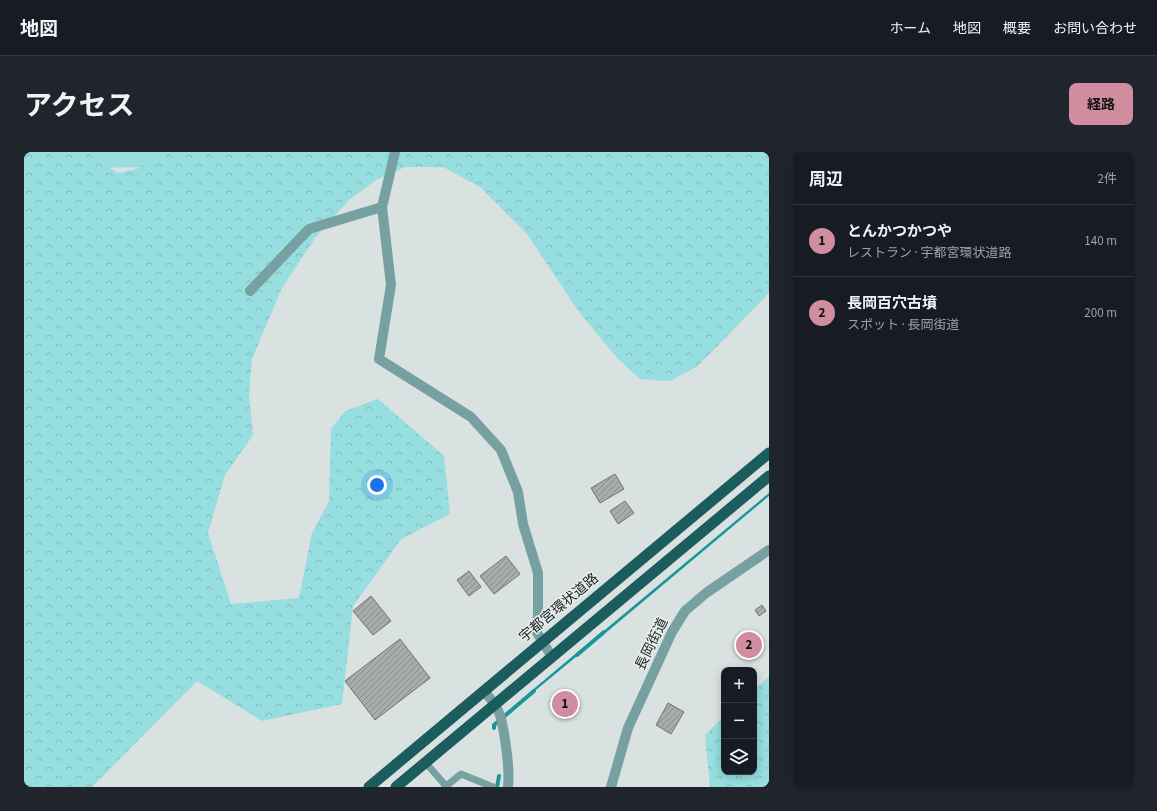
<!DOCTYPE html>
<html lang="ja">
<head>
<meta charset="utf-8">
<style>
	body { margin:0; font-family:"Source Sans 3","Noto Sans JP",sans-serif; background:#20242c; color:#f1f3f6 }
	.controls { position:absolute; right:12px; bottom:12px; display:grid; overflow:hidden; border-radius:8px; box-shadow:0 2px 10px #0003 }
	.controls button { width:36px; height:36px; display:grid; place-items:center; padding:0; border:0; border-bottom:1px solid #363941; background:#171b24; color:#f1f3f6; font:20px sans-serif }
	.you { position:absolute; left:353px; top:333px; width:14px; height:14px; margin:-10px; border:3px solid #fff; border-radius:50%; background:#1a73e8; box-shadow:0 0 0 6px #1a73e833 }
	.badge { display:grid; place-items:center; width:26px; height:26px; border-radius:50%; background:#d08d9f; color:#111; font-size:13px; font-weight:700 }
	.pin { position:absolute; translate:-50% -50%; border:2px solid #fff; box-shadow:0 1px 4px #0006 }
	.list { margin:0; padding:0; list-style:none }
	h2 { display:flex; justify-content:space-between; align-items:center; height:52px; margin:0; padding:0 16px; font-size:17px }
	h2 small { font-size:13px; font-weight:400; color:#9ea1a6 }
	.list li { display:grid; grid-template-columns:26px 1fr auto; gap:12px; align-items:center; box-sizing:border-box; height:72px; padding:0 16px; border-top:1px solid #363941 }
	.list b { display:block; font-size:15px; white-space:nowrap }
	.list p { margin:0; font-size:13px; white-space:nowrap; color:#9ea1a6 }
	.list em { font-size:13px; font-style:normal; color:#9ea1a6 }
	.icon { flex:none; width:22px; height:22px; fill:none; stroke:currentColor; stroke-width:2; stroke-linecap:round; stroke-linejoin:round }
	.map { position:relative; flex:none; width:745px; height:635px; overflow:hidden; border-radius:8px }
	header { display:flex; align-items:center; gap:24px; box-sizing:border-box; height:56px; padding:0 20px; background:#171b24; border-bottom:1px solid #363941 }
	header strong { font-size:19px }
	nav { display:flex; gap:22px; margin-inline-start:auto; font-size:14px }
	.intro { display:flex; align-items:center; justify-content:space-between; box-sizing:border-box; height:96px; padding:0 24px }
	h1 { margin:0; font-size:28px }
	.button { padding:10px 18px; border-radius:8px; background:#d08d9f; color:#111; font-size:14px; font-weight:700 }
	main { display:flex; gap:24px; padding:0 24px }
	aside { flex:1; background:#171b24; border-radius:8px; box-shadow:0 2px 10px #0003 }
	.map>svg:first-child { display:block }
	.green { fill:#96dedf }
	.forest { fill:url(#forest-crowns) }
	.water { fill:#189799 }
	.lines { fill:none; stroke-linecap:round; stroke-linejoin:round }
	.stream { stroke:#189799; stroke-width:4 }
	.building { fill:url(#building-hatch); stroke:#6e7474 }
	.service { stroke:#77a0a1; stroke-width:7 }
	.minor { stroke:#77a0a1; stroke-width:10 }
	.trunk { stroke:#1b5c5e; stroke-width:11 }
	.labels { text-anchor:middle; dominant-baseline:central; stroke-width:3; stroke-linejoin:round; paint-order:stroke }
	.street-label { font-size:14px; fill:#212323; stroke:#e7eeee }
</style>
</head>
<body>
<header>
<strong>地図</strong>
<nav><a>ホーム</a><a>地図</a><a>概要</a><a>お問い合わせ</a></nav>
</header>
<div class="intro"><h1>アクセス</h1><a class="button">経路</a></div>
<main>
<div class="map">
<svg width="745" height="635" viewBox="0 0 745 635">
	<defs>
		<pattern id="forest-crowns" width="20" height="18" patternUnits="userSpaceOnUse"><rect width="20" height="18" fill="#96dedf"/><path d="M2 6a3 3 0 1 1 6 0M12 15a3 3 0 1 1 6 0" fill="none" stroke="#81bebf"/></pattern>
		<pattern id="building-hatch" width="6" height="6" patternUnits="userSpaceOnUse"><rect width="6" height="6" fill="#a7adad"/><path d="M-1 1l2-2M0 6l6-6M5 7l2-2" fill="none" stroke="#888c8c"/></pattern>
	</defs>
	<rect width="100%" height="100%" fill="#dae1e1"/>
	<!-- green -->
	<polygon class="green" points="38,0 141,0 130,15 56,16"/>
	<!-- forest -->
	<g class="forest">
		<polygon points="0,0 65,0 93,21 113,17 133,0 745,0 745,141 674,214 646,229 616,227 594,207 555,160 503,82 456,35 419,15 381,15 352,28 325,48 291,86 258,136 228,207 225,243 229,283 201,323 184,381 207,452 275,446 288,381 305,349 307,277 321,259 354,247 420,304 426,362 377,387 329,454 318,552 238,569 173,529 68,635 0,635"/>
		<polygon points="745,525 745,635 686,635 681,583 700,565 700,620 730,620 730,538"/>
	</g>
	<!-- water -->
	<g class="water">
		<polygon points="745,341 745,344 578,484 576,482"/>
		<polygon points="556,498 558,500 507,542 506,540"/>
	</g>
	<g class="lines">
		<!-- stream -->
		<g class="stream">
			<polyline points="553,503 580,480"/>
			<polyline points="470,576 470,573 510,539"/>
			<polyline points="473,635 475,624"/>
		</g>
	</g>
	<!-- building -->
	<g class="building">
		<polygon points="591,322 600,337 576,351 567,336"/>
		<polygon points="601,349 610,361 594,372 586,359"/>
		<polygon points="482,404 496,422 470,442 456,424"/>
		<polygon points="445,419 457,435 445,444 433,428"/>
		<polygon points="347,444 367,469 349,483 329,459"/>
		<polygon points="738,453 742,459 735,464 731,458"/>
		<polygon points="376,487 406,526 351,568 321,529"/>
		<polygon points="541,538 556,556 541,567 526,549"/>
		<polygon points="644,551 660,560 647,582 632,573"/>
	</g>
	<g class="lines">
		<!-- service -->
		<g class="service">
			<polyline points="402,611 422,634"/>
			<polyline points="421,635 437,622 469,635"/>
		</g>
		<!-- minor -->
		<g class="minor">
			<polyline points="371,0 358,55 367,133 355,207 447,265 477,298 494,340 499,372 514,421 514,462 512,479 528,505"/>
			<polyline points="226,139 285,77 358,55"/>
			<path d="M460 539C466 546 473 554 476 563 481 581 486 617 484 635"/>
			<polyline points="587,635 604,576 648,480 661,459 682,441 745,398"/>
		</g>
		<!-- trunk -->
		<g class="trunk">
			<polyline points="345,635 745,301"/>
			<polyline points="372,635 745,324"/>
		</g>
	</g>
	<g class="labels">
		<!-- street labels -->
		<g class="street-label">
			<text transform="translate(535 456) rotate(-40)">宇都宮環状道路</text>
			<text transform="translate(628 492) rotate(-64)">長岡街道</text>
		</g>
	</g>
</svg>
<div class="controls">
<button>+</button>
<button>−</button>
<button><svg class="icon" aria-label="layers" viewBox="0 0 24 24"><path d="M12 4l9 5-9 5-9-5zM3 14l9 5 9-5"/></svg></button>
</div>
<div class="you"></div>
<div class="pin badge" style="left:541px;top:552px">1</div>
<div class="pin badge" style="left:725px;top:493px">2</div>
</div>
<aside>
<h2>周辺<small>2件</small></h2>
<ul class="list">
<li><span class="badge">1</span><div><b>とんかつかつや</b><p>レストラン · 宇都宮環状道路</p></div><em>140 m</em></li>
<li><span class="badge">2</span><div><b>長岡百穴古墳</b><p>スポット · 長岡街道</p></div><em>200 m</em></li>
</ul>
</aside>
</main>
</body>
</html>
